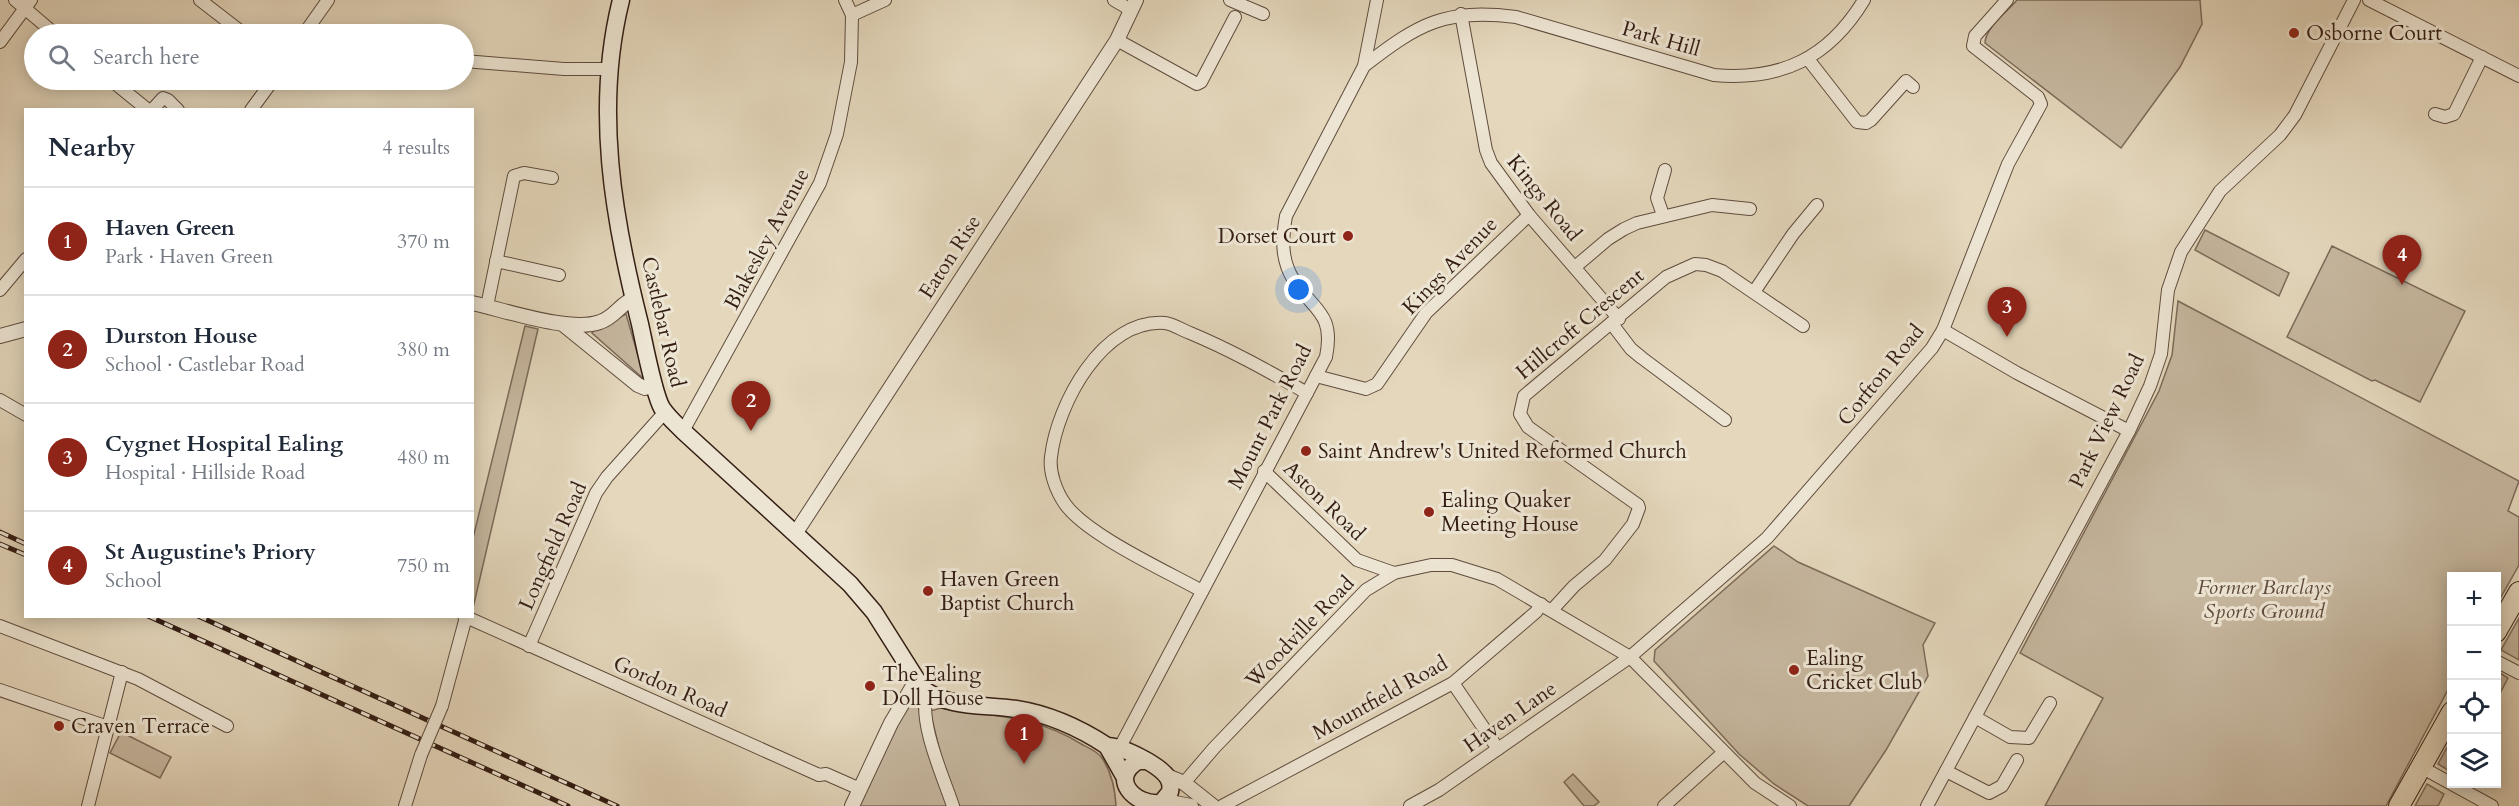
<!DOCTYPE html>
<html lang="en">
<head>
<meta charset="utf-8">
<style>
	body { margin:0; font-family:Cardo,serif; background:#f6f6f7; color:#1f2937 }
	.controls { position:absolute; right:18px; bottom:18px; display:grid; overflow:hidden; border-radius:0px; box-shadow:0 3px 15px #0003 }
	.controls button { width:54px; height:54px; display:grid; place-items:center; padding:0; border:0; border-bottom:2px solid #e0e1e3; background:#fff; color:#1f2937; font:30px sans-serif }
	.you { position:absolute; left:1299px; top:290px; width:21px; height:21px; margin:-15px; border:4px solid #fff; border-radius:50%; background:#1a73e8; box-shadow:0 0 0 9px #1a73e833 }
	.badge { display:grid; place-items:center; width:39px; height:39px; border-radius:50%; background:#8f2418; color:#fff; font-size:20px; font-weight:700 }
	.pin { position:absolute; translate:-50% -50px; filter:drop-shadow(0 2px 3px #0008) }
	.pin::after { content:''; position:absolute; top:32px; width:21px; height:18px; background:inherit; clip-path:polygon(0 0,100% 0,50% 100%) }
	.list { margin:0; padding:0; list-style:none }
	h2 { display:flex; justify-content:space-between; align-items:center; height:78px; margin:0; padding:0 24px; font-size:26px }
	h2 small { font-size:20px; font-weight:400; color:#747a83 }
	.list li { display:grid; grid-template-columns:39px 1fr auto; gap:18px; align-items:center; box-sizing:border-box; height:108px; padding:0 24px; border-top:2px solid #e0e1e3 }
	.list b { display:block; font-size:22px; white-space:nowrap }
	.list p { margin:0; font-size:20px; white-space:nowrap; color:#747a83 }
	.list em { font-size:20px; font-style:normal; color:#747a83 }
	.icon { flex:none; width:33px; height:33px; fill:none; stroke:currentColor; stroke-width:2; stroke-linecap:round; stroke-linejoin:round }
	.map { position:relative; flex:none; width:2519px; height:806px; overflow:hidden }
	.search { position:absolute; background:#fff; box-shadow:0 3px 15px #0003; left:24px; top:24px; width:450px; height:66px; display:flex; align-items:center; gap:15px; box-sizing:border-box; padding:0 21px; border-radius:33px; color:#747a83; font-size:22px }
	.panel { position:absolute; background:#fff; box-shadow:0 3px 15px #0003; left:24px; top:108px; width:450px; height:510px; border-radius:0px }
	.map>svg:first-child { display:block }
	.green { fill:#c6b79f; stroke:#7c6a59; stroke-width:1.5 }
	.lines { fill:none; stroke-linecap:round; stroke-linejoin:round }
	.minor-casing { stroke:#5f4c3d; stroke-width:14 }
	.tertiary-casing { stroke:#5f4c3d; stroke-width:16 }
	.secondary-casing { stroke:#331d13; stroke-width:19 }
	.trunk-casing { stroke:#331d13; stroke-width:22 }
	.minor { stroke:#ede5d3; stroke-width:12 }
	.tertiary { stroke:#ede5d3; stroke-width:14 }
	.secondary { stroke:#ede5d3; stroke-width:16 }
	.trunk { stroke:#e4d7bc; stroke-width:20 }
	.rail-casing { stroke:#331d13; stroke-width:5 }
	.rail { stroke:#ede5d3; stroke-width:3; stroke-dasharray:9; stroke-linecap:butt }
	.minor-bridge-casing { stroke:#5f4c3d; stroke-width:14; stroke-linecap:butt }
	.minor-bridge { stroke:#ede5d3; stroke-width:12 }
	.poi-dot { fill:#8f2418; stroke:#ede5d3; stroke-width:2 }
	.labels { text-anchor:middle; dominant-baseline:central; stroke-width:6; stroke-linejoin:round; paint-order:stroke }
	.poi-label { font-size:21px; fill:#331d13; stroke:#ede5d3; text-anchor:start }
	.street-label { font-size:21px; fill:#331d13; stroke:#ede5d3 }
	.park-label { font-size:21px; font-style:italic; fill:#5f4b3d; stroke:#ede5d3 }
</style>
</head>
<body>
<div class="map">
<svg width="2519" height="806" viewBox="0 0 2519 806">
	<rect width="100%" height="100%" fill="#e4d7bc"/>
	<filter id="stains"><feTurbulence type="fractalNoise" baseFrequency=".00333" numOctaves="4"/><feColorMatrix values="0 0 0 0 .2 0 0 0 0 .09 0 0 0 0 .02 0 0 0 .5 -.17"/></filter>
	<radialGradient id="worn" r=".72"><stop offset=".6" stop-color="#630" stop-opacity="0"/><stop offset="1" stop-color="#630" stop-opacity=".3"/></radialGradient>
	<!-- green -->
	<g class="green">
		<path d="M2017 0H2200L2202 24 2180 67 2121 148 1985 43C1985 28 2008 11 2017 0Z"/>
		<polygon points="2205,230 2289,273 2279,296 2195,250"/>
		<polygon points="2332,246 2465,311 2420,402 2375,380 2372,381 2287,337"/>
		<polygon points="2178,301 2519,481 2508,511 2519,517 2519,565 2497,604 2496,576 2452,576 2451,684 2386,806 2045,806 2103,698 2020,653 2159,391 2172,355"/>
		<polygon points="626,314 645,380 592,333 594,330"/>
		<polygon points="525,326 538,329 473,608 473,538"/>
		<polygon points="1774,546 1798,562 1935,623 1923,645 1928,676 1886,750 1849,806 1808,806 1774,784 1739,754 1654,661 1655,650"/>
		<polygon points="2519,618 2519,660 2501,650"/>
		<polygon points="2497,671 2508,678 2497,699"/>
		<polygon points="910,703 918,706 948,806 855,806 905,707"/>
		<path d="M941 708C994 716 1037 716 1083 745 1089 748 1098 752 1102 758 1112 773 1115 788 1116 806H956L949 788 930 711Z"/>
		<polygon points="121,732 171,757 160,778 110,753"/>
		<polygon points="2451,740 2451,772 2438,764"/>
		<polygon points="1573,774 1599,802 1594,806 1584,806 1564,782"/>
		<polygon points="2427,784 2444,794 2438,806 2415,806"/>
	</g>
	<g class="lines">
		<defs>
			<g id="minor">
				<polyline points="15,0 55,34"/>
				<polyline points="200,0 244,34"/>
				<polyline points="1114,0 1131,10"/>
				<polyline points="1230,0 1263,14"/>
				<polyline points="2369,0 2519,76"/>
				<polyline points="1461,14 1486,150 1491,163 1529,215 1619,319"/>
				<polyline points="852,15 885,0"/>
				<polyline points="304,34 328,0"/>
				<polyline points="1117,40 1197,84 1201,82 1235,17"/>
				<polyline points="0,42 31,0"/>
				<polyline points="1808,59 1857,122 1866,123 1871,120 1906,81 1913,87"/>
				<polyline points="464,61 564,69 610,69"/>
				<path d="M1364 66C1418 24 1445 8 1516 17L1714 75C1781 81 1829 58 1864 0"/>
				<polyline points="111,80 148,110"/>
				<polyline points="152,110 163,98 168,100 178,110"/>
				<polyline points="251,110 273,80"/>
				<polyline points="2435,114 2445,117 2454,114 2482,57"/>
				<polyline points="1663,215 1657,198 1665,170"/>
				<polyline points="496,261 559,275"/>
				<polyline points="1575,267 1608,239 1624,229 1637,223 1712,205 1750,209"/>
				<polyline points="0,290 26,259"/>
				<polyline points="1754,292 1793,234 1817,205"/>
				<polyline points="487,306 514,176 524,173 552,178"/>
				<polyline points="1612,324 1631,349 1642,358 1725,420"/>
				<polyline points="1943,330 2017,373 2129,431"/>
				<polyline points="1316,376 1366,389 1377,384 1426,313 1529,215"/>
				<polyline points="0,400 26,415"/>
				<polyline points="683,431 820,183 837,134 851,62 852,15 845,0"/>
				<polyline points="1264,471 1357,560 1394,573"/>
				<path d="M1202 591C1166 571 1087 535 1065 504 1056 491 1049 472 1051 457 1057 404 1103 318 1165 323 1173 324 1182 330 1190 333 1231 350 1268 371 1307 393"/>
				<polyline points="1552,610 1574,586 1605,560 1633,524 1639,508 1638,505 1528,427 1520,414 1524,396 1666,277 1695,264 1706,265 1722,271 1803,326"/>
				<polyline points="464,616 819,775 826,774 860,789"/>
				<polyline points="0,626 138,679 227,726"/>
				<polyline points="529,646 596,493 607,477 665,412"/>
				<polyline points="2496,661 2519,673"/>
				<polyline points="1453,683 1498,749"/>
				<polyline points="0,690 108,727"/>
				<path d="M927 692C918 722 943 776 953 806"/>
				<polyline points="442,706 466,617"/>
				<polyline points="1975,717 2010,737 2029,738 2050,703"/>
				<path d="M1120 747 1326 357C1335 312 1313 311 1293 279 1281 259 1282 239 1286 216L1364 66 1377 0"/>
				<polyline points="2421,767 2492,806"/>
				<polyline points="1946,771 1989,793 2002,786 2017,760"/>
				<polyline points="1184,783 1214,748 1366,590 1394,573 1431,565 1452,565 1497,579 1630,657 1755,783 1790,806"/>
				<polyline points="88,806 122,672"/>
				<polyline points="405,806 421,755"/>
				<polyline points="1222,806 1453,683 1536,612 1541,604"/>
				<polyline points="1410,806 1439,790 1630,657 1767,538 1932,348 1943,330 2008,164 2041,104 2038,97 1973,46 1975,36 2007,0"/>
				<polyline points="1664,806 1723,753"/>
				<polyline points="1927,806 2129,431 2150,386 2161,354 2168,290 2181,252 2220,191 2280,135 2295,115 2354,0"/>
			</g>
			<g id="tertiary">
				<path d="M472 303C505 310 570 333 600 322 615 317 620 304 633 299"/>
				<polyline points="564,325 638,385 645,388 655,386"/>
				<polyline points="0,336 26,329"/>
				<polyline points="795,534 1117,40 1136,0"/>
				<polyline points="1167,776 1184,783 1213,806"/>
				<polyline points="1164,801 1191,806"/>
				<polyline points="852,806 891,723 917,679"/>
			</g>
			<g id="secondary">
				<path d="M621 0C594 108 613 218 640 324 644 342 654 395 662 408 667 416 676 424 683 431L850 584 874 612 922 688C949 709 984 704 1016 709 1048 714 1081 729 1107 746 1122 746 1160 765 1168 778 1171 783 1171 787 1170 792L1161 803C1134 806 1109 778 1138 761H1144"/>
				<polyline points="1107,746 1124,776"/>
			</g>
			<g id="trunk">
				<polyline points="2496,632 2519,592"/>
				<polyline points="2399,806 2452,712"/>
			</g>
		</defs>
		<!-- minor casing -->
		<use href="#minor" class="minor-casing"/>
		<!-- tertiary casing -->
		<use href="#tertiary" class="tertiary-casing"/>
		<!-- secondary casing -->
		<use href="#secondary" class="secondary-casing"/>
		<!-- trunk casing -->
		<use href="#trunk" class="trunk-casing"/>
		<!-- minor -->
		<use href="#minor" class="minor"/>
		<!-- tertiary -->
		<use href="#tertiary" class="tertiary"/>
		<!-- secondary -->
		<use href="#secondary" class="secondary"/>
		<!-- trunk -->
		<use href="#trunk" class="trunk"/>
		<defs>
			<g id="rail">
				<polyline points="0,532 26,544"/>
				<polyline points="0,544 26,555"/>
				<polyline points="148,616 568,806"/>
				<polyline points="198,616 617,806"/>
			</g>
		</defs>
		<!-- rail casing -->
		<use href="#rail" class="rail-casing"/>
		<!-- rail -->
		<use href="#rail" class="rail"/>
		<defs>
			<polyline id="minor-bridge" points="421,755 442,706"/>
		</defs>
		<!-- minor-bridge casing -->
		<use href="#minor-bridge" class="minor-bridge-casing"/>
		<!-- minor-bridge -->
		<use href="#minor-bridge" class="minor-bridge"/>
	</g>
	<!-- markers -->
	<g class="poi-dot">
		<circle cx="2294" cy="33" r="6"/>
		<circle cx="1348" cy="236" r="6"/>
		<circle cx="1306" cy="451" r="6"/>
		<circle cx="1429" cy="512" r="6"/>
		<circle cx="928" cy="591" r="6"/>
		<circle cx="1794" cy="670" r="6"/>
		<circle cx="870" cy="686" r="6"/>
		<circle cx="59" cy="726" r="6"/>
	</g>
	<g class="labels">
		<!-- poi labels -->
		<g class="poi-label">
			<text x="2306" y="33">Osborne Court</text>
			<text x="1336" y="236" text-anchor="end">Dorset Court</text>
			<text x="1318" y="451">Saint Andrew's United Reformed Church</text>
			<text x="1441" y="500">Ealing Quaker<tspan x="1441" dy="24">Meeting House</tspan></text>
			<text x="940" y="579">Haven Green<tspan x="940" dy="24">Baptist Church</tspan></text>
			<text x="1806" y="658">Ealing<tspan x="1806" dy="24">Cricket Club</tspan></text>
			<text x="882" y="674">The Ealing<tspan x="882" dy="24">Doll House</tspan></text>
			<text x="71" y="726">Craven Terrace</text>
		</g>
		<!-- street labels -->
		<g class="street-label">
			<text transform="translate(1661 39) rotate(16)">Park Hill</text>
			<text transform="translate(1544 198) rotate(51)">Kings Road</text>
			<text transform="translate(767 239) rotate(-62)">Blakesley Avenue</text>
			<text transform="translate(950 257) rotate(-57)">Eaton Rise</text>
			<text transform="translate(1450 266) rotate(-46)">Kings Avenue</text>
			<text transform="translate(663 322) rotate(77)">Castlebar Road</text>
			<text transform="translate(1580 324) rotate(-40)">Hillcroft Crescent</text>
			<text transform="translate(1881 375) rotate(-51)">Corfton Road</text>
			<text transform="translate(1270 417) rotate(-63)">Mount Park Road</text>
			<text transform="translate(2107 421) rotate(-64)">Park View Road</text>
			<text transform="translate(1324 501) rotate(44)">Aston Road</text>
			<text transform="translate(553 546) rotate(-66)">Longfield Road</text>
			<text transform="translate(1300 632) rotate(-46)">Woodville Road</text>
			<text transform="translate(670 687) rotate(24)">Gordon Road</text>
			<text transform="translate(1380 698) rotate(-29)">Mountfield Road</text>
			<text transform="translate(1510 717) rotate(-35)">Haven Lane</text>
		</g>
		<!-- park labels -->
		<g class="park-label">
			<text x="2264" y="587">Former Barclays<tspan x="2264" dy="24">Sports Ground</tspan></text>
		</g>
	</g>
	<rect width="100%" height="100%" filter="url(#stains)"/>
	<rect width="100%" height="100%" fill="url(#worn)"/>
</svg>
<div class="controls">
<button>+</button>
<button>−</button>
<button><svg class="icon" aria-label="locate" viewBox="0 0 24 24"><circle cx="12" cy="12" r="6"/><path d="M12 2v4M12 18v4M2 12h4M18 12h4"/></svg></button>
<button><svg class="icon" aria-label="layers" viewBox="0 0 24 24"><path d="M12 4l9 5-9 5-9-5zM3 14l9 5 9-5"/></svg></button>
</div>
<div class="you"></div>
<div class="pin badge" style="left:1024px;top:764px">1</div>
<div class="pin badge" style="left:751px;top:431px">2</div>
<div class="pin badge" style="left:2007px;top:337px">3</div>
<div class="pin badge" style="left:2402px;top:285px">4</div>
<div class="search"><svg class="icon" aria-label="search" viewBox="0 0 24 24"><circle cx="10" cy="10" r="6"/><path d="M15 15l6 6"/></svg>Search here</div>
<section class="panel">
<h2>Nearby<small>4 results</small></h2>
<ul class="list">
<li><span class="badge">1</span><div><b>Haven Green</b><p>Park · Haven Green</p></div><em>370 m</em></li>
<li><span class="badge">2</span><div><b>Durston House</b><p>School · Castlebar Road</p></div><em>380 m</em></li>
<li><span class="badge">3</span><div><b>Cygnet Hospital Ealing</b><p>Hospital · Hillside Road</p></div><em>480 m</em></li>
<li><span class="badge">4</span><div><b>St Augustine's Priory</b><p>School</p></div><em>750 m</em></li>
</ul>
</section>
</div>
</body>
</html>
